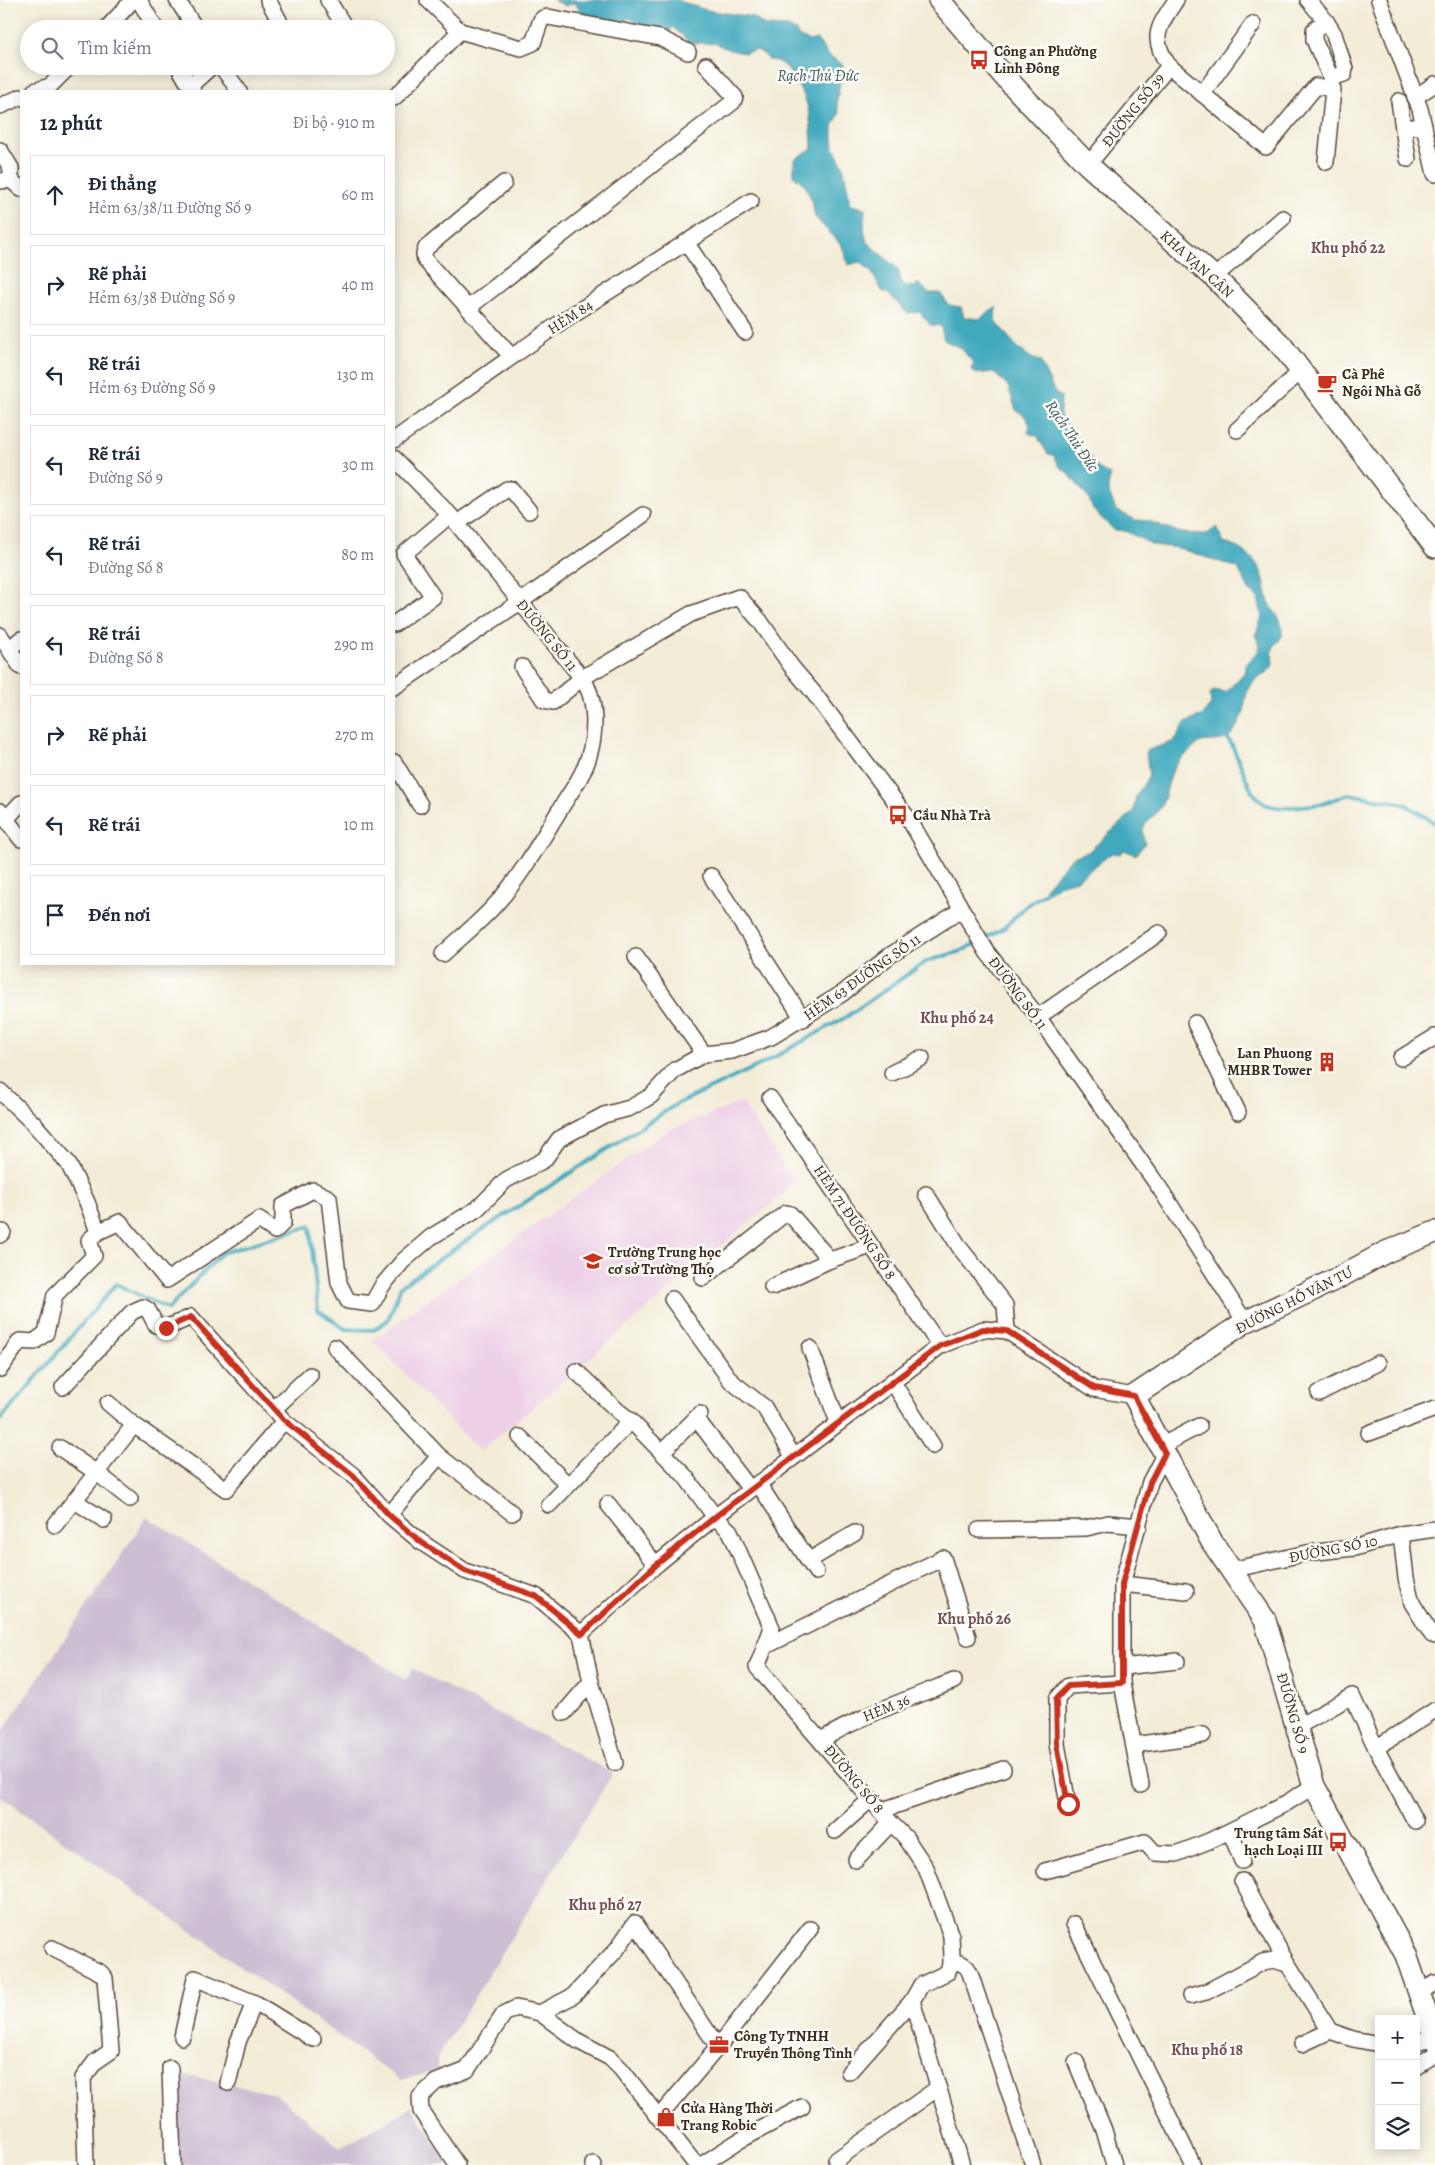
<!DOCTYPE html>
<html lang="vi">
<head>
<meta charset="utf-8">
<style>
	body { margin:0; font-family:Alegreya,serif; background:#f2f2f3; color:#1f2937 }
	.controls { position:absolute; right:15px; bottom:15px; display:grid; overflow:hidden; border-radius:0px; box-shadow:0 2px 12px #0003 }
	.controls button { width:45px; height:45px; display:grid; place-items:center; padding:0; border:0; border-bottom:1px solid #e0e1e3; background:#fff; color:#1f2937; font:25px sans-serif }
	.stop { position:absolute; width:15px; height:15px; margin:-11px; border:4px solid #c8321e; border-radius:50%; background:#fff }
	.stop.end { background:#c8321e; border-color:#fff; box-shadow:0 1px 5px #0008 }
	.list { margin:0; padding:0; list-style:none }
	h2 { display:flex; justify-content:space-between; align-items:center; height:65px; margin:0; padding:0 20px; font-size:21px }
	h2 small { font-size:16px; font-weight:400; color:#747a83 }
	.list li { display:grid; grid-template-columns:32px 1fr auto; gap:15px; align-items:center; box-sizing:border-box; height:80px; margin:0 10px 10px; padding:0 10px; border:1px solid #e0e1e3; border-radius:0px }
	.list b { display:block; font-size:19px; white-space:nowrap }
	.list p { margin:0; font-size:16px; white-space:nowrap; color:#747a83 }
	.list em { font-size:16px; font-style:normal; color:#747a83 }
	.icon { flex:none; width:28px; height:28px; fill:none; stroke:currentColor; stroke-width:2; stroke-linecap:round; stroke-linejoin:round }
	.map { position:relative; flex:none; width:1435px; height:2165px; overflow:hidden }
	.search { position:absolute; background:#fff; box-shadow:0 2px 12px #0003; left:20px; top:20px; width:375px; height:55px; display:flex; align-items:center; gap:12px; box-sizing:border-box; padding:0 18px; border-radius:28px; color:#747a83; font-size:19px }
	.panel { position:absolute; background:#fff; box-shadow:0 2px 12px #0003; left:20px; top:90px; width:375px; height:875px; border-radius:0px }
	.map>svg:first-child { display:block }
	.built { fill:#eed0e7 }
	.industrial { fill:#ccbed3 }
	.water { fill:#3fa9be; stroke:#3d6a6e }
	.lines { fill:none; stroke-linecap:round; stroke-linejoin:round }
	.stream { stroke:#3fa9be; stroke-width:4 }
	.street-casing { stroke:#57473a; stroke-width:18 }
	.secondary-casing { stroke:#57473a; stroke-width:24 }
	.street { stroke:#fff; stroke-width:15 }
	.secondary { stroke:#fff; stroke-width:21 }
	.route { stroke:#c8321e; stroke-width:6 }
	.labels { text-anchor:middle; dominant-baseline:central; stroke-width:5; stroke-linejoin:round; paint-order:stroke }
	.poi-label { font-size:15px; font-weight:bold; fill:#3b2a1e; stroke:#fdfcf7; text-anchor:start }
	.street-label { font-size:15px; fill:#3b2a1e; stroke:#fdfcf7 }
	.water-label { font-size:16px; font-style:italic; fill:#3d5d5e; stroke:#fdfcf7 }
	.neighbourhood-label { font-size:16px; font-weight:bold; fill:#755052; stroke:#fdfcf7 }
</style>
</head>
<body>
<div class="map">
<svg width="1435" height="2165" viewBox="0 0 1435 2165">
	<rect width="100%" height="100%" fill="#fdfcf7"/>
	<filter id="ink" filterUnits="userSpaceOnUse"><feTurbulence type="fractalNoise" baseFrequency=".02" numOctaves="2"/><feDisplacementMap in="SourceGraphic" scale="10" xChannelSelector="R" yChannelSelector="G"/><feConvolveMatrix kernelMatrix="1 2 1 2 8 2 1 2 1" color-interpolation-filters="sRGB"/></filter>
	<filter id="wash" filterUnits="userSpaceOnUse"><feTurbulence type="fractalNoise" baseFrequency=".0096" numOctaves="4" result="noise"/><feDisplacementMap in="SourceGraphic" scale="20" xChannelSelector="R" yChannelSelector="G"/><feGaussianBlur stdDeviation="1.12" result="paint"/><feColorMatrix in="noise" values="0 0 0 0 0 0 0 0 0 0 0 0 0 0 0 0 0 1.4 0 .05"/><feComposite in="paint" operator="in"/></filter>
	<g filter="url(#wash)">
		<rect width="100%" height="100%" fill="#f3ecd7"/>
		<!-- built -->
		<polygon class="built" points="742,1102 795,1183 480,1452 372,1340 669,1130"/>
		<!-- industrial -->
		<g class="industrial">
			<polygon points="147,1517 406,1680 413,1669 613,1773 437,2058 439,2071 401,2080 0,1796 0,1735"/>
			<polygon points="180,2074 276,2094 340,2148 412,2107 449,2165 182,2165 176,2155 175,2075"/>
		</g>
		<!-- water -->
		<path class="water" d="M553 0H677L706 10 753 17 765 26 788 27 797 32 798 36 809 41 817 39 827 54 843 65 837 101 839 114 833 126V138L834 148 843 166 851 205 865 208 864 230 867 242 898 269 902 285 915 287 918 283 929 293H940L949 305 961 307 964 317 979 319 996 307 995 320C1007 335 1021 356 1040 361L1055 393 1061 397 1060 415 1080 448 1089 455 1095 466 1110 475 1108 490 1116 510 1136 520 1149 521 1181 533 1207 534 1217 527 1224 543C1239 546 1256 558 1262 573 1265 582 1266 593 1269 602 1274 615 1282 615 1282 633 1282 641 1275 642 1273 649 1271 653 1274 659 1273 664 1271 671 1265 673 1260 676 1246 686 1245 698 1244 713 1238 720 1237 730 1230 736 1223 743 1210 740 1201 742 1198 743 1178 762 1176 765 1167 777 1168 795 1160 808 1151 822 1138 822 1145 843L1136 855 1124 850 1121 854 1112 853 1077 880 1044 889 1072 857 1088 852 1133 812 1136 796 1149 776 1146 751 1174 741 1185 723 1203 715 1211 704 1210 695 1213 690 1226 692 1244 673 1245 666 1258 651 1260 645 1255 636 1262 617 1258 598 1249 590 1238 568 1178 548 1153 545 1125 531 1114 530 1093 510 1089 499 1068 473 1060 467 1053 455 1048 454 1039 440V437L1028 433 1030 425 1024 415 1016 410 1008 386 993 372 976 374 971 370 974 362 968 357 962 349 944 340 941 326 930 325 920 312 907 313C897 305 894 295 882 291L871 271 860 262 848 265 842 246 815 217 812 201 805 185 794 176V160L812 148C811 131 811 113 804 96 799 85 792 83 788 68L777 61 769 60 764 54 757 50 744 53 730 50 714 43H688L683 36 671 26V32C663 33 649 34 642 29 636 25 637 21 629 18L618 25 608 24 583 15 575 3 565 6Z"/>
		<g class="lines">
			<!-- stream -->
			<g class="stream">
				<polyline points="1225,735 1232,745 1252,792 1266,805 1282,808 1322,804 1349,794 1405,804 1435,823"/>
				<polyline points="984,939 1004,928 1026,906 1056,885"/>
				<polyline points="0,1420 116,1284 168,1309 222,1253 310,1226 318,1310 345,1329 374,1330 388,1320 401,1286 476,1234 675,1105 764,1063 846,1017 927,961 962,951 978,942"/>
			</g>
		</g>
	</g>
	<g filter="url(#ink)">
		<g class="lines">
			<defs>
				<g id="street">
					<polyline points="139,0 156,29"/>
					<polyline points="177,0 196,29"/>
					<polyline points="268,0 279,20"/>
					<polyline points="328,0 346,29"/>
					<polyline points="428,0 460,31 521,48 533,43 541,20 543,18 548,17 660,38 688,52"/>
					<polyline points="1308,0 1326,21 1334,34 1345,69 1344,74 1331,78 1314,40 1314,30 1326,21"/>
					<polyline points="1379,0 1420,109 1435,174"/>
					<polyline points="106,29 133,0"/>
					<polyline points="178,66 193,91"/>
					<polyline points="221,66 239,91"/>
					<polyline points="1169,66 1266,147 1316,86 1333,89 1326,162"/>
					<polyline points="190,86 212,66"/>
					<polyline points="34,91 50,86 70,66"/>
					<polyline points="1202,94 1253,24"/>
					<polyline points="1415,97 1435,84"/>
					<polyline points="394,98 460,31"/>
					<polyline points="1399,101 1403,128 1424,126"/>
					<polyline points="0,106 21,97"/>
					<polyline points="1403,128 1408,159"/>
					<polyline points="0,150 11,168 11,180"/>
					<path d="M1088 165 1169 66C1149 37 1159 26 1176 0"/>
					<polyline points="0,181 11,180 21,189"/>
					<polyline points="504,183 426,248 424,254 425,260 511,356"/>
					<polyline points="686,242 745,332"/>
					<polyline points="1214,277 1283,218"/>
					<polyline points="468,308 733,102 735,97 706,65"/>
					<polyline points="1237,430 1301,371"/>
					<polyline points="394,440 564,320 751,201"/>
					<polyline points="394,458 450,515 582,678 691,614 739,597 760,621 791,666 813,692 910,821 987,952 1038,1017 1159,1187 1245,1322"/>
					<polyline points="457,523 507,489 511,489 529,511"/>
					<polyline points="394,624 433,597 404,554 450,515"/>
					<polyline points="0,635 9,649"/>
					<polyline points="21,639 9,649 21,667"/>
					<polyline points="394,687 520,602 643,515"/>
					<polyline points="394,762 420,805"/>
					<polyline points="0,811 21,839"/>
					<polyline points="6,819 21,803"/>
					<polyline points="711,876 803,1019"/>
					<path d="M443 954C460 938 480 922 496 904 522 875 542 839 562 806 572 790 584 774 589 756 596 732 597 698 582 678L553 702 544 700 522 667"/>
					<polyline points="636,957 704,1054"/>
					<polyline points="1038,1017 1159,933"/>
					<polyline points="1195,1023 1238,1112"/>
					<polyline points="1401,1058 1435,1037"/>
					<polyline points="892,1073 922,1058"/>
					<polyline points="0,1091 34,1124 68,1163 87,1202 98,1232"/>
					<polyline points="770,1098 940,1346"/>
					<polyline points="926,1194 960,1248 1005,1305 1007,1331"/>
					<polyline points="0,1235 3,1232"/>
					<polyline points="703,1278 786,1213 790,1214 830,1260"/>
					<polyline points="772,1287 830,1260 871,1246"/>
					<polyline points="672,1299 731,1381 764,1407 793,1456"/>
					<polyline points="335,1347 439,1456 512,1513"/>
					<polyline points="810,1348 838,1422"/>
					<polyline points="0,1369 20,1341 34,1342 46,1333 55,1295 94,1256 89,1240 98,1232 120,1222 167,1280 259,1220 275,1231 283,1223 283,1206 313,1190 329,1198 339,1283 348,1301 372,1304 382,1286 403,1261 431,1237 477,1209 506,1180 544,1160 559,1139 604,1115 630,1108 651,1096 675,1070 704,1054 732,1051 771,1037 843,993 889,956 961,910"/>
					<polyline points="576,1371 618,1411 631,1421 685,1476 715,1517 730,1531 772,1628 757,1667 891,1823 906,1838 926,1868 951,1936 952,1956 948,1972 921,1985 912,2001 962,2165"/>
					<polyline points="892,1381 933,1446"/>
					<polyline points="63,1387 132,1312 143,1307 148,1310 156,1325 166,1328 191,1317 284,1421 353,1475 389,1515 421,1542 465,1571 536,1596 581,1634"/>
					<polyline points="1319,1393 1378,1363"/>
					<polyline points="274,1409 310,1375"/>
					<polyline points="696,1418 750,1489"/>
					<polyline points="134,1425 226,1489 284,1421"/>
					<polyline points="1369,1433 1435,1409"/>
					<polyline points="520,1437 568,1485"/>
					<polyline points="1161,1446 1199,1426"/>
					<polyline points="60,1448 97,1473 130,1499"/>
					<polyline points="662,1452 700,1414"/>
					<polyline points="758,1483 816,1572"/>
					<polyline points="75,1501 104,1520"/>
					<polyline points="608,1504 656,1565"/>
					<polyline points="549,1505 631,1421"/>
					<polyline points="389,1515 439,1456"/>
					<polyline points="55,1525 134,1425 108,1403"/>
					<polyline points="979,1530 1086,1528 1108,1523 1139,1526"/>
					<polyline points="1401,1534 1406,1578 1412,1603 1432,1635 1435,1636"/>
					<polyline points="808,1561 855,1533"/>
					<polyline points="1231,1570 1307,1553 1354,1548 1401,1534 1435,1529"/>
					<polyline points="1122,1584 1186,1591"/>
					<polyline points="581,1634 656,1565 715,1517 940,1346 983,1329 1007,1331 1094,1389 1134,1396"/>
					<polyline points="581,1634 591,1682 615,1763"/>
					<polyline points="764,1647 943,1558 968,1637"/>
					<polyline points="1122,1667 1177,1661"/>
					<polyline points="564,1713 591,1682"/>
					<polyline points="1297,1727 1352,1696 1376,1748 1415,1821"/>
					<path d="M821 1740C863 1715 908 1699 954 1681"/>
					<polyline points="1134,1745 1203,1735"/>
					<polyline points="1376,1748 1435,1710"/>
					<polyline points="1141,1785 1122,1683 1122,1584 1150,1482 1165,1453"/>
					<polyline points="1068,1804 1057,1744 1057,1699 1068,1686 1122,1683"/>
					<polyline points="880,1811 1003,1769"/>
					<polyline points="835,1831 871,1799"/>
					<polyline points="1230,1831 1242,1861"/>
					<polyline points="856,1860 891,1823"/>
					<polyline points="1045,1871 1145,1842 1155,1853 1176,1854 1209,1841 1283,1805 1314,1786"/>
					<polyline points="1242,1881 1284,1958 1330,2031"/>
					<polyline points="1074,1924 1193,2165"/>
					<polyline points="52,1948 101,1973 105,1978 111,2051 95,2062 83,2078 86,2165"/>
					<path d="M950 1961C960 1963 966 1963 970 1973L1033 2165"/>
					<polyline points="1419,1993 1435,1983"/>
					<polyline points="1190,1996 1206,1992 1263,1962 1274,1960 1287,1964"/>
					<polyline points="540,2013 573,1996 617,1949 635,1923 718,2047"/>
					<polyline points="182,2037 195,1978 257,2004 313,2039"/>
					<polyline points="1416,2042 1434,2038"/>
					<polyline points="1302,2044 1330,2031 1353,2039 1379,2044"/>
					<polyline points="1076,2062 1104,2130 1114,2165"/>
					<polyline points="1416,2066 1435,2054"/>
					<polyline points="170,2068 173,2165"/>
					<polyline points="849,2072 912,2001"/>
					<polyline points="228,2083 238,2042 254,2003"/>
					<polyline points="659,2117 718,2047 810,1929"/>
					<polyline points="836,2160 938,2088"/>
					<polyline points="593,2164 594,2165"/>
					<polyline points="457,2165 421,2111 420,2097 436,2082 467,2070 504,2014 516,2008 540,2013 578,2041 610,2058 621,2069 696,2165"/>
					<polyline points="701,2165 737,2142 802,2107"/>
				</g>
				<g id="secondary">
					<polyline points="939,0 1003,75 1088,165 1214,277 1282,346 1435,547"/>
					<polyline points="1435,1232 1386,1252 1338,1278 1245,1322 1134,1396 1212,1542 1265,1620 1314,1786 1406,1955 1435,2039"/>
				</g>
			</defs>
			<!-- street casing -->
			<use href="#street" class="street-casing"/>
			<!-- secondary casing -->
			<use href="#secondary" class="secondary-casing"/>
			<!-- street -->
			<use href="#street" class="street"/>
			<!-- secondary -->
			<use href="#secondary" class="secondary"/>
		</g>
	</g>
	<g class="lines" filter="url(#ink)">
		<!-- route -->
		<polyline class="route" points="166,1328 191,1317 284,1420 353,1475 389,1515 421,1542 465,1571 536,1596 582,1634 656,1565 715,1517 940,1346 983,1329 1007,1331 1094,1388 1134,1396 1165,1453 1150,1482 1122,1584 1122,1683 1068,1686 1056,1699 1057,1744 1068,1804"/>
	</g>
	<!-- icons -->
	<defs>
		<symbol id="bus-bare" viewBox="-9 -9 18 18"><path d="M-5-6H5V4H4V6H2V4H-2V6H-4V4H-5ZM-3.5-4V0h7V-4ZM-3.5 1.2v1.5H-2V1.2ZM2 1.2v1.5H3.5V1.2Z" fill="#c8321e" stroke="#fdfcf7" stroke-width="2.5" paint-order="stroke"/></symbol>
		<symbol id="cafe-bare" viewBox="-9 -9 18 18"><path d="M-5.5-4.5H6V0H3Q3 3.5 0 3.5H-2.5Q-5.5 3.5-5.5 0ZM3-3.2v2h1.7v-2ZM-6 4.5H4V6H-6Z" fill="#c8321e" stroke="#fdfcf7" stroke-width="2.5" paint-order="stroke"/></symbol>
		<symbol id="building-bare" viewBox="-9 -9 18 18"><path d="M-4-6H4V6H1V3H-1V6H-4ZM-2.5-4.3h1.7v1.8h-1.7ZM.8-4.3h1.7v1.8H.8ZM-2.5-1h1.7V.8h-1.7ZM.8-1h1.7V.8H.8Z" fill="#c8321e" stroke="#fdfcf7" stroke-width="2.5" paint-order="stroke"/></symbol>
		<symbol id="school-bare" viewBox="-9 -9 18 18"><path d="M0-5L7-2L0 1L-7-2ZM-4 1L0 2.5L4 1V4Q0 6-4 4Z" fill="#c8321e" stroke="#fdfcf7" stroke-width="2.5" paint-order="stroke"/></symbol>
		<symbol id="office-bare" viewBox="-9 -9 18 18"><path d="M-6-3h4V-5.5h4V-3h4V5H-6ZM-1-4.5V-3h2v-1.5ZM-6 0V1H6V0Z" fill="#c8321e" stroke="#fdfcf7" stroke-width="2.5" paint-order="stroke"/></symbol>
		<symbol id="shop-bare" viewBox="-9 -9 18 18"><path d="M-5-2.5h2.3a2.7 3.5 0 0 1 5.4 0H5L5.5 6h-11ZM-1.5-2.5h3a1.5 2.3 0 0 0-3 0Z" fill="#c8321e" stroke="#fdfcf7" stroke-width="2.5" paint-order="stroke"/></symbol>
	</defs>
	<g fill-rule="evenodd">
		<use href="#bus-bare" x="965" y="46" width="28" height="28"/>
		<use href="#cafe-bare" x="1313" y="369" width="28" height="28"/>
		<use href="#bus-bare" x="884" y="801" width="28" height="28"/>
		<use href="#building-bare" x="1313" y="1048" width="28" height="28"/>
		<use href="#school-bare" x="579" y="1247" width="28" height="28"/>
		<use href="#bus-bare" x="1324" y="1828" width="28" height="28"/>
		<use href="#office-bare" x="705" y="2031" width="28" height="28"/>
		<use href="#shop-bare" x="652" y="2103" width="28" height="28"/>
	</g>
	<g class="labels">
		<!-- poi labels -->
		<g class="poi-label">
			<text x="994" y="51">Công an Phường<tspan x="994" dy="17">Linh Đông</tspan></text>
			<text x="1342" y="374">Cà Phê<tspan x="1342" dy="17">Ngôi Nhà Gỗ</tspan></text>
			<text x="913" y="815">Cầu Nhà Trà</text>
			<text x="1312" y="1053" text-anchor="end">Lan Phuong<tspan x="1312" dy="17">MHBR Tower</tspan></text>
			<text x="608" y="1252">Trường Trung học<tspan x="608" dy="17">cơ sở Trường Thọ</tspan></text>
			<text x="1323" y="1833" text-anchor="end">Trung tâm Sát<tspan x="1323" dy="17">hạch Loại III</tspan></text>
			<text x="734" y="2036">Công Ty TNHH<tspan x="734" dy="17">Truyền Thông Tình</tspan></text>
			<text x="681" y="2108">Cửa Hàng Thời<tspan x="681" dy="17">Trang Robic</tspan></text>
		</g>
		<!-- street labels -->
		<g class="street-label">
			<text transform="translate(1133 110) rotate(-51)">ĐƯỜNG SỐ 39</text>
			<text transform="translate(1197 264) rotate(42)">KHA VẠN CÂN</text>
			<text transform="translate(570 317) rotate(-33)">HẺM 84</text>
			<text transform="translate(547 635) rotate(51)">ĐƯỜNG SỐ 11</text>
			<text transform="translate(862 977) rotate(-35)">HẺM 63 ĐƯỜNG SỐ 11</text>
			<text transform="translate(1018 993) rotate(53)">ĐƯỜNG SỐ 11</text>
			<text transform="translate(855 1222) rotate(56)">HẺM 71 ĐƯỜNG SỐ 8</text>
			<text transform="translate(1294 1300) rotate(-27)">ĐƯỜNG HỒ VĂN TƯ</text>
			<text transform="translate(1333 1549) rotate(-11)">ĐƯỜNG SỐ 10</text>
			<text transform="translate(886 1708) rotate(-22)">HẺM 36</text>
			<text transform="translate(1293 1713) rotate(74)">ĐƯỜNG SỐ 9</text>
			<text transform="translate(854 1779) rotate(50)">ĐƯỜNG SỐ 8</text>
		</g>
		<!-- water labels -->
		<g class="water-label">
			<text x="818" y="76">Rạch Thủ Đức</text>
			<text transform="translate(1072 436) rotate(56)">Rạch Thủ Đức</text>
		</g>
		<!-- neighbourhood labels -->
		<g class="neighbourhood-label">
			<text x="1348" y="248">Khu phố 22</text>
			<text x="957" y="1018">Khu phố 24</text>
			<text x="974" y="1619">Khu phố 26</text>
			<text x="605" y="1905">Khu phố 27</text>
			<text x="1207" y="2050">Khu phố 18</text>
		</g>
	</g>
</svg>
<div class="controls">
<button>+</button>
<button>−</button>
<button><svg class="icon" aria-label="layers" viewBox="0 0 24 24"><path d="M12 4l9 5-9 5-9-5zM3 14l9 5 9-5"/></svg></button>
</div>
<div class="stop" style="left:1068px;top:1804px"></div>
<div class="stop end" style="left:166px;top:1328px"></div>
<div class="search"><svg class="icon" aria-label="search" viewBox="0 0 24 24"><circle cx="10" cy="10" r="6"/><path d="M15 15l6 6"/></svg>Tìm kiếm</div>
<section class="panel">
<h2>12 phút<small>Đi bộ · 910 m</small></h2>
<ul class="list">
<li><svg class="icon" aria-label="ahead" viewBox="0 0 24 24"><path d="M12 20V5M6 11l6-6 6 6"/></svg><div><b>Đi thẳng</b><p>Hẻm 63/38/11 Đường Số 9</p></div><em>60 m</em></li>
<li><svg class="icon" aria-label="right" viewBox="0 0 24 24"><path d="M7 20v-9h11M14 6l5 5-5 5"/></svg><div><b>Rẽ phải</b><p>Hẻm 63/38 Đường Số 9</p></div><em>40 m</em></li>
<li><svg class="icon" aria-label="left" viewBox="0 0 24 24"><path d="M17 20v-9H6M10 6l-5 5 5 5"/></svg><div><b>Rẽ trái</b><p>Hẻm 63 Đường Số 9</p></div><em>130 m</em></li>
<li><svg class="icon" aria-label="left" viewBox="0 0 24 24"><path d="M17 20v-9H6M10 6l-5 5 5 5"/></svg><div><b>Rẽ trái</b><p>Đường Số 9</p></div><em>30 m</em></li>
<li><svg class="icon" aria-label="left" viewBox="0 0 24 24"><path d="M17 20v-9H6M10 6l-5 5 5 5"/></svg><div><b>Rẽ trái</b><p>Đường Số 8</p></div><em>80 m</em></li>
<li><svg class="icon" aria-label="left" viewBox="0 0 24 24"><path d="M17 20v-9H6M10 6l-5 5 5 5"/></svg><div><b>Rẽ trái</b><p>Đường Số 8</p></div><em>290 m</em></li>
<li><svg class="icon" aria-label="right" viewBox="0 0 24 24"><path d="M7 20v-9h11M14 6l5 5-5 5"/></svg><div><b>Rẽ phải</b></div><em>270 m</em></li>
<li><svg class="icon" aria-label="left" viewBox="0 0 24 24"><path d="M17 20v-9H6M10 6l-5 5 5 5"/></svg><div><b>Rẽ trái</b></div><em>10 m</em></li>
<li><svg class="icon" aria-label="arrive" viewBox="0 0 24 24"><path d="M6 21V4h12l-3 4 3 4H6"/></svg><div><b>Đến nơi</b></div></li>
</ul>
</section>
</div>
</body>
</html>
